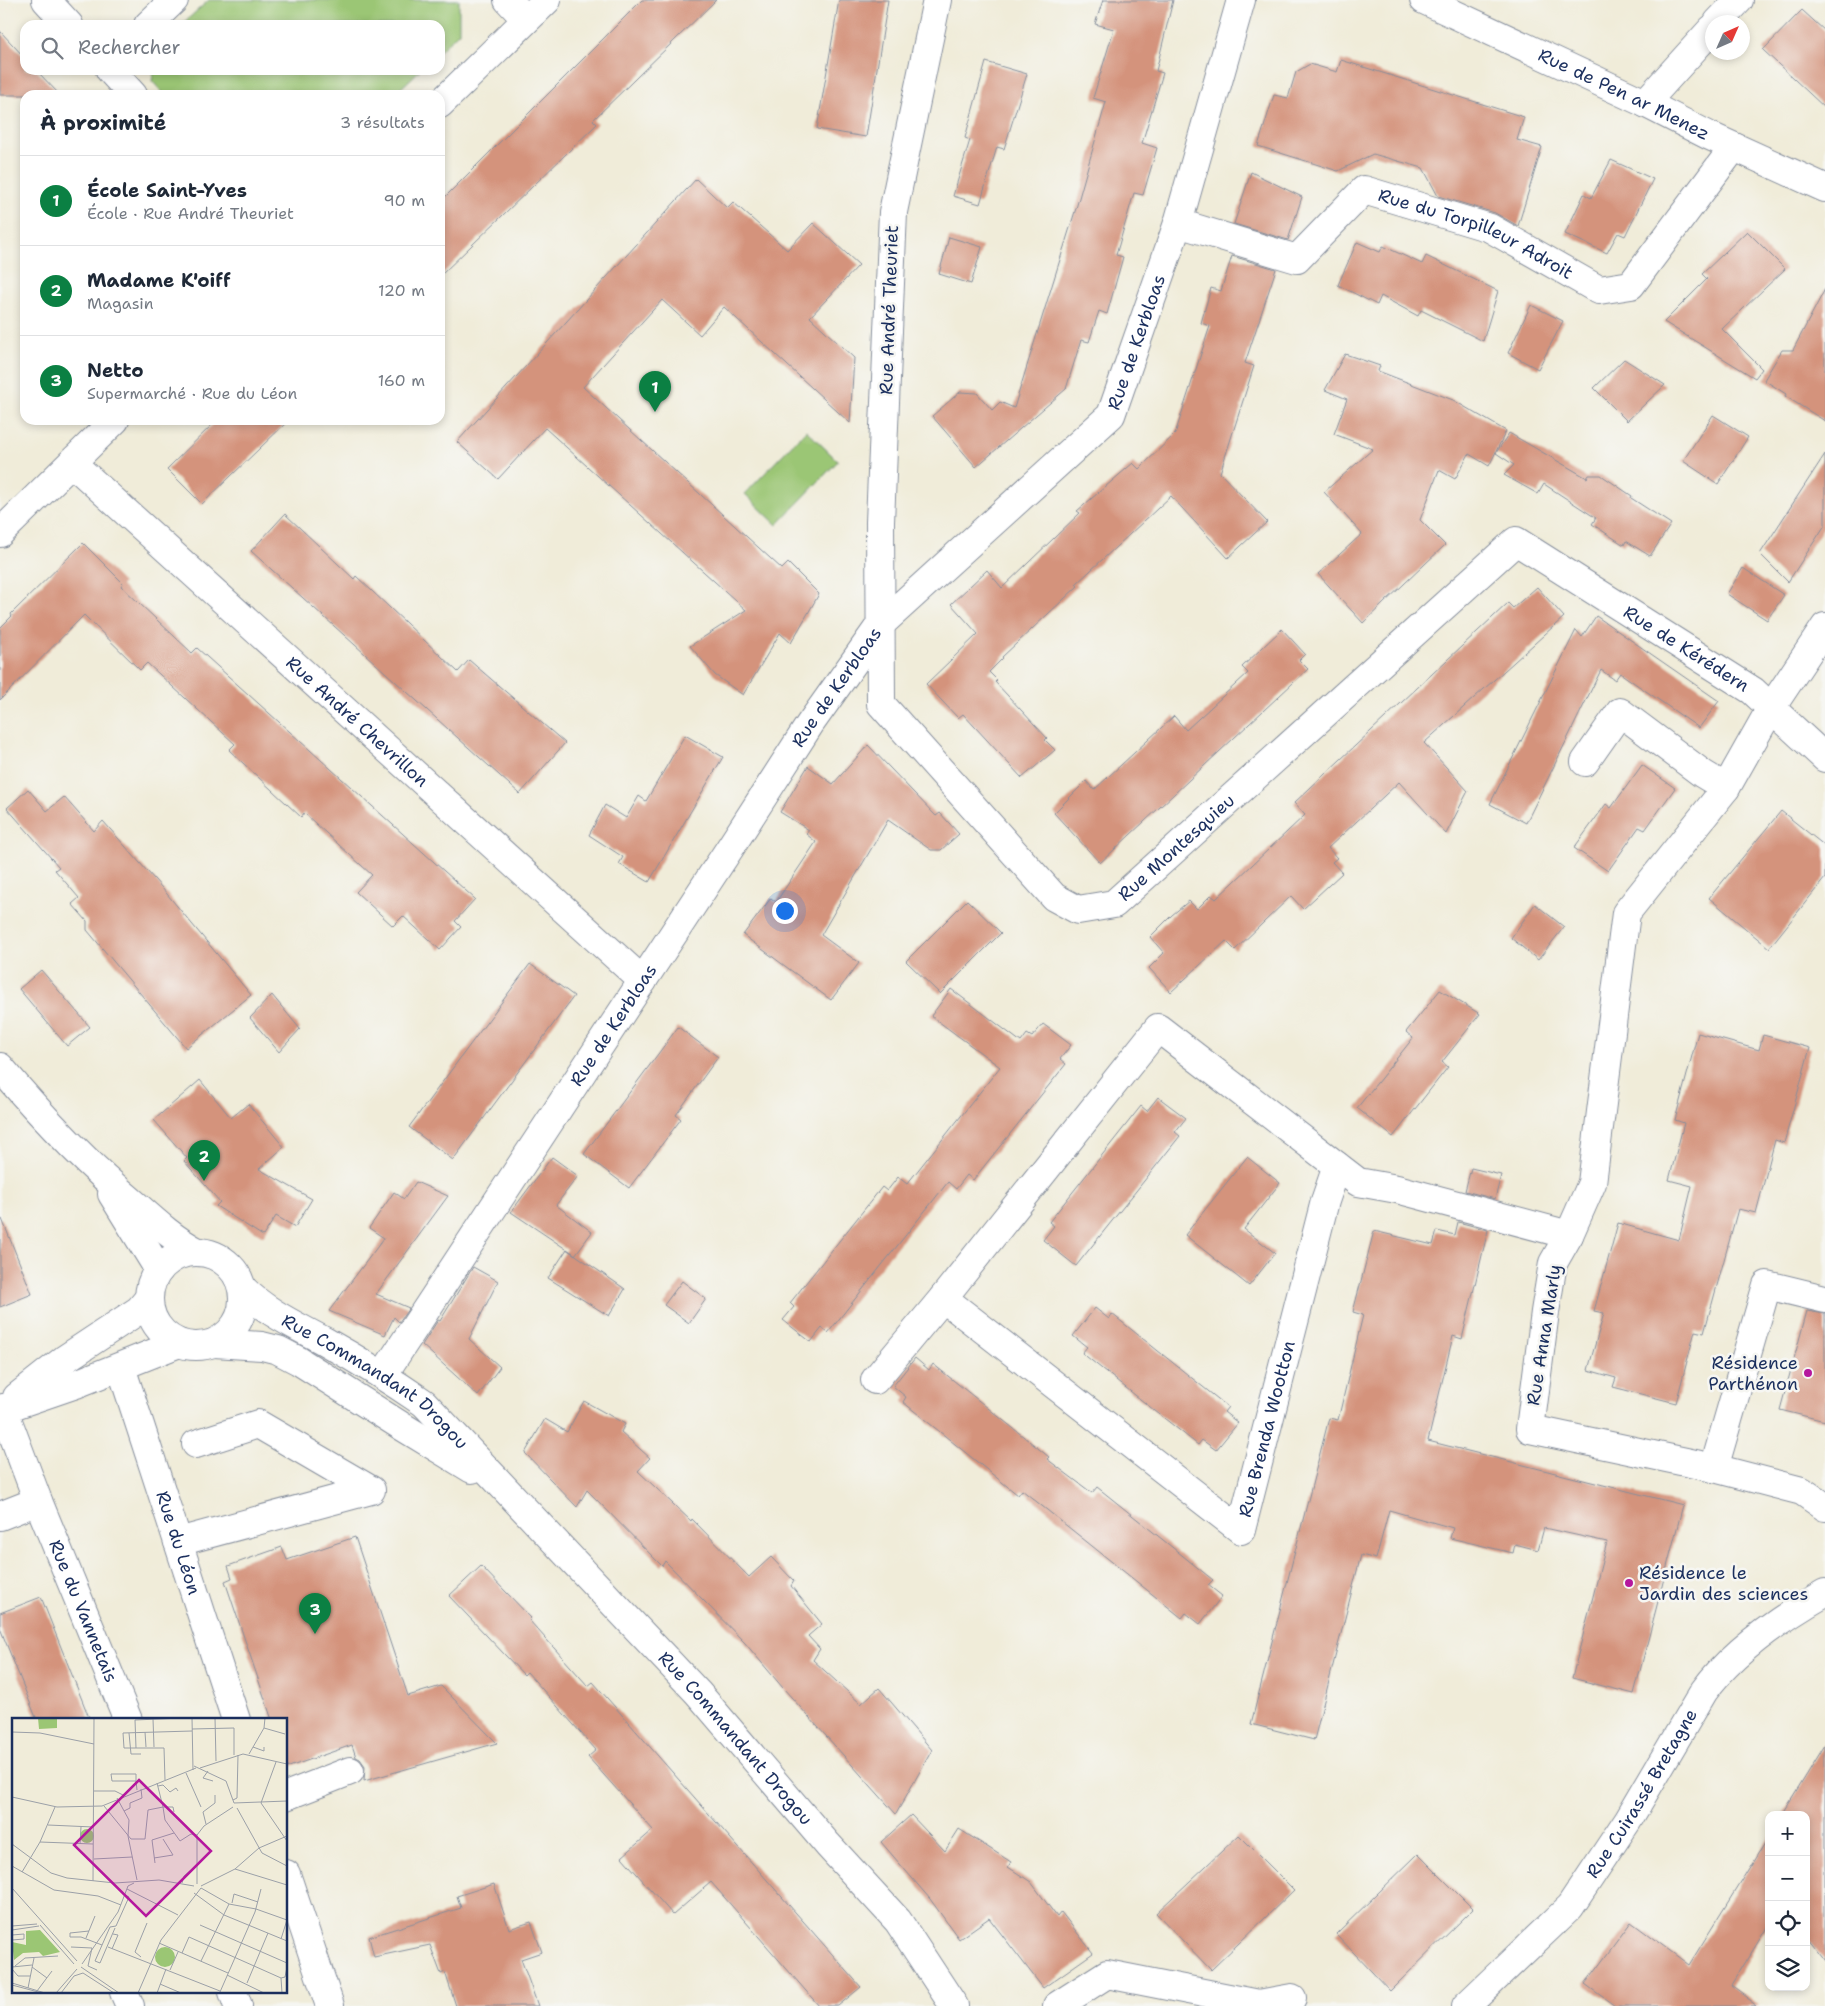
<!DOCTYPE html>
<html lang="fr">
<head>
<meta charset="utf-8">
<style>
	body { margin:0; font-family:"Shantell Sans",sans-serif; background:#f6f6f7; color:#1f2937 }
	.controls { position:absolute; right:15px; bottom:15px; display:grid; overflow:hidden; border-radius:10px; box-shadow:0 2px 8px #0003 }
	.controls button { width:45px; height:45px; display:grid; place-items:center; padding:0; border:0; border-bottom:1px solid #e0e1e3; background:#fff; color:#1f2937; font:25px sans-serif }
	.compass { position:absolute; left:1705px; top:15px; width:45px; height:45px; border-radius:50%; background:#fff; box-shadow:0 2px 8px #0003; rotate:45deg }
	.you { position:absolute; left:784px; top:910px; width:18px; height:18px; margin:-12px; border:4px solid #fff; border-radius:50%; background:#1a73e8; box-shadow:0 0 0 8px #1a73e833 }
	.badge { display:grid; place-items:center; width:32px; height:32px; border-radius:50%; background:#0b8043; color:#fff; font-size:16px; font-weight:700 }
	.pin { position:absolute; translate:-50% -41px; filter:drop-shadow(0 1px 2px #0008) }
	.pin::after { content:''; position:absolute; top:26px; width:18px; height:15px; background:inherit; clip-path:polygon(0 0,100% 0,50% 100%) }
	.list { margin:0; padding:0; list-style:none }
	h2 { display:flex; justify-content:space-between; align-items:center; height:65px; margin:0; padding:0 20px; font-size:21px }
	h2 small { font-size:16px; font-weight:400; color:#747a83 }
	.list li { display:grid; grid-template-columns:32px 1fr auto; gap:15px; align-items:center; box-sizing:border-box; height:90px; padding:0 20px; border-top:1px solid #e0e1e3 }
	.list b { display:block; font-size:19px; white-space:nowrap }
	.list p { margin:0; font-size:16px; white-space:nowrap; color:#747a83 }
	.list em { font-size:16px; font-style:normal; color:#747a83 }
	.icon { flex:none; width:28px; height:28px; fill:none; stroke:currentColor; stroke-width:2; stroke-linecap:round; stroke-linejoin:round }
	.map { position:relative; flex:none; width:1825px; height:2006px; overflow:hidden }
	.search { position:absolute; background:#fff; box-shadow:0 2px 8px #0003; left:20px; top:20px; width:425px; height:55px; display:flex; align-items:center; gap:12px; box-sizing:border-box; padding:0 18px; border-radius:15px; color:#747a83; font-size:19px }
	.panel { position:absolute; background:#fff; box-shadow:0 2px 8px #0003; left:20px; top:90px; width:425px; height:335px; border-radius:15px }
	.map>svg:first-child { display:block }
	.green { fill:#9bc674; stroke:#5b7a69 }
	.building { fill:#d4937b }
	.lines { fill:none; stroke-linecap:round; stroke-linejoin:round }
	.minor-casing { stroke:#868e9c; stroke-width:30 }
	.minor { stroke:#fff; stroke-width:28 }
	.poi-dot { fill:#b5179e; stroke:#f6f6f2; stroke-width:2 }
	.labels { text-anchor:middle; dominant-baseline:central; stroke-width:5; stroke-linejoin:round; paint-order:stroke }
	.street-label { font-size:18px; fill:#1b2f5e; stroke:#f6f6f2 }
	.poi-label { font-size:18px; fill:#1b2f5e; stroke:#f6f6f2; text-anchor:end }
	.inset-road { fill:none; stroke:#9ba0a8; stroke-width:1 }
	.view { fill:#b5179e; fill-opacity:0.15; stroke:#b5179e; stroke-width:2.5 }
	.inset-edge { fill:none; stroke:#1b2f5e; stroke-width:2.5 }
</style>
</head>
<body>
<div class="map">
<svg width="1825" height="2006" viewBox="0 0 1825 2006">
	<rect width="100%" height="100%" fill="#f6f6f2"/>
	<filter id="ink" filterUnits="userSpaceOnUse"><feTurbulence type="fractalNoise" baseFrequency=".02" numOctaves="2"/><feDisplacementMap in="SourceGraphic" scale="10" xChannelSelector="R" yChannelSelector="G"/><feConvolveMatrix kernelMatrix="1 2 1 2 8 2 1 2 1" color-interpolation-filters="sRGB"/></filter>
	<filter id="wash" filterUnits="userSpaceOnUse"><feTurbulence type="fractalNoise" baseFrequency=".0096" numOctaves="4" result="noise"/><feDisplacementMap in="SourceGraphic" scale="20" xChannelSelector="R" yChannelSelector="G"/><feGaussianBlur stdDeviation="1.12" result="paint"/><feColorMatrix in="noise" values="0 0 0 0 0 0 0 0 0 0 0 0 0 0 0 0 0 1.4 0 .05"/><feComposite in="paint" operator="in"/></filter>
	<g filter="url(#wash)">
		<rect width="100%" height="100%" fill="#f0ecd9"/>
		<!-- green -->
		<g class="green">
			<polygon points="209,0 459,0 459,32 440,51 440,25 181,25"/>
			<polygon points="154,70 420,70 394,95 165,95 152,81"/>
			<polygon points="806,430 838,461 777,525 745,494"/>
		</g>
		<g id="blocks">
			<!-- building -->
			<g class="building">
				<polygon points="642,0 716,0 593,120 597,124 440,276 440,202"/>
				<polygon points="839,0 888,0 866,137 817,129"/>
				<polygon points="1103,0 1173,0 1156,71 1163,73 1142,143 1157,148 1143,195 1134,193 1116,255 1123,257 1107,314 1099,311 1089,342 1081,340 1066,389 976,467 932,416 960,392 977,393 992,410 1000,402 1014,408 1077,205 1106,102 1093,98 1114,29 1095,24"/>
				<polygon points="1802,10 1825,31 1825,108 1763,50"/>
				<polygon points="0,31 25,58 25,70 36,70 60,95 0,95"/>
				<polygon points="1341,60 1524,117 1517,140 1542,147 1518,226 1495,213 1438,196 1423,168 1373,154 1338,171 1258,146 1274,95 1288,98 1296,72 1310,64 1337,72"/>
				<polygon points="986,62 1027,74 1004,149 997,147 980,204 953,196 970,140 965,138"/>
				<polygon points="1611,160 1653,179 1625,236 1618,233 1607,253 1565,234 1584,194 1591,198"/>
				<polygon points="1251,172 1302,197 1288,240 1234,224"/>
				<polygon points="696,179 727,208 733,202 787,250 813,223 859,265 810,317 854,358 850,423 724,307 700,335 662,300 583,387 782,569 788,563 819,594 791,643 780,633 743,695 715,675 690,646 746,610 545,428 498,479 457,442"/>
				<polygon points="1747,231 1785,269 1722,329 1762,369 1755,378 1664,322 1707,279 1702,274"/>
				<polygon points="949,237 982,247 971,284 939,274"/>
				<polygon points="1357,242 1380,252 1383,246 1422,264 1426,256 1498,291 1483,341 1421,310 1418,316 1381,296 1377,305 1338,285"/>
				<polygon points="1232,256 1276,269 1245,363 1254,366 1220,473 1267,522 1228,558 1171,496 1076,584 1078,586 1002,657 1003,658 989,672 997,680 995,682 1047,738 1045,740 1055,750 1022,778 963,714 958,718 926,684 978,634 951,604 987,570 1002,588 1080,513 1077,511 1133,463 1139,469 1175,434 1210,326 1201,323 1211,288 1221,291"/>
				<polygon points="1825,289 1825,421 1785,396 1786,394 1764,380 1782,350 1793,350"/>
				<polygon points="1531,305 1563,321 1538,369 1508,353"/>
				<polygon points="1345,354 1380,366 1378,371 1453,400 1506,431 1489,466 1469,454 1455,479 1439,470 1420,520 1445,545 1363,623 1318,574 1362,534 1324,492 1373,449 1334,434 1347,399 1325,390"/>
				<polygon points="1624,359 1665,385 1627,421 1594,388"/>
				<polygon points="1713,415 1748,437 1718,484 1683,461"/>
				<polygon points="217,420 289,420 202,504 167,469"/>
				<polygon points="1509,433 1587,478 1589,475 1601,475 1632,496 1631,498 1671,524 1650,556 1626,541 1624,545 1592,524 1596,518 1544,484 1538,494 1504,475 1514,465 1496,453"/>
				<polygon points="1825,454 1825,525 1788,582 1760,554"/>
				<polygon points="285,514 354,579 356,576 458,672 469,660 565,743 520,794 251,551"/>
				<polygon points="83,543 123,583 121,586 192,653 197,648 475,899 455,921 461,927 440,950 403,916 393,926 356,892 372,875 304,813 301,817 229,750 235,744 147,663 140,670 84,615 0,700 0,628 12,616 11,614"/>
				<polygon points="1743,568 1784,595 1767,620 1727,594"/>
				<polygon points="1537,587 1564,617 1424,743 1468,791 1446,834 1399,782 1328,848 1337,858 1332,862 1342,873 1303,909 1291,896 1235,950 1226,941 1171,992 1149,968 1164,953 1150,937 1172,915 1189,901 1197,909 1211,895 1216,899 1305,815 1294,803 1508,603 1513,608"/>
				<polygon points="1596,616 1719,701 1699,728 1620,673 1615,680 1601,670 1526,823 1490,804 1576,630 1582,637"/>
				<polygon points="1282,629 1305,654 1299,660 1308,669 1100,863 1054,813 1086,781 1094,790 1174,716 1186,730 1248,673 1242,667"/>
				<polygon points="685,735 723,757 649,882 619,864 623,857 589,835 605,805 626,818 639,796 646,801"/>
				<polygon points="868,745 936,816 940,813 959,834 941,850 931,850 888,820 821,935 859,963 831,1000 743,935 771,898 776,902 816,842 806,834 809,830 780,812 808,766 833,784"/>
				<polygon points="1642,765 1675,788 1645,830 1639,827 1608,871 1574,848 1606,804 1611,808"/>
				<polygon points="28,789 47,811 64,797 94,831 103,821 162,888 251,995 186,1048 87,930 87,921 72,904 79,898 55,870 59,867 7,808"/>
				<polygon points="1781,811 1825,846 1825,878 1769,948 1709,898"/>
				<polygon points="967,900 1001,933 940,994 906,961"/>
				<polygon points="1535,904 1564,927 1538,960 1511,938"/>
				<polygon points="530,964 574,996 453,1160 409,1127"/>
				<polygon points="41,970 90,1027 67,1046 19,989"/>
				<polygon points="951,989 1021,1042 1027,1034 1032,1037 1043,1024 1071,1045 1060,1059 1066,1064 973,1180 967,1175 956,1189 948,1182 828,1333 822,1328 811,1342 783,1320 794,1307 790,1303 882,1187 887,1191 898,1177 907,1184 1000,1067 931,1016"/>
				<polygon points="1440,990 1480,1014 1442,1062 1448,1067 1393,1137 1357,1108 1413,1038 1406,1032"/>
				<polygon points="272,995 300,1029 279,1052 250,1018"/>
				<polygon points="678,1027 718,1057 676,1115 681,1119 629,1188 584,1154"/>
				<polygon points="1698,1033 1759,1050 1763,1035 1810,1048 1784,1143 1775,1140 1756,1213 1738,1209 1704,1333 1695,1331 1676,1403 1613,1387 1616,1378 1588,1370 1604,1313 1594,1311 1618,1223 1679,1240 1692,1186 1669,1180 1684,1123 1675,1120"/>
				<polygon points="200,1080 231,1118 248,1104 284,1147 259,1169 312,1199 295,1227 276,1216 263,1236 216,1206 220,1202 184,1161 187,1158 154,1120"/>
				<polygon points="1158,1097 1186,1118 1175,1132 1180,1136 1076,1266 1043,1240 1054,1226 1049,1222 1141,1106 1147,1111"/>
				<polygon points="552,1157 578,1176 556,1205 592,1232 575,1255 511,1212"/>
				<polygon points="1247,1157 1280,1183 1244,1229 1275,1253 1249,1286 1185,1235"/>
				<polygon points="1471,1168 1501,1175 1495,1199 1465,1191"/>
				<polygon points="416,1182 448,1196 376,1294 409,1308 399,1322 394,1317 385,1335 329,1311 384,1238 369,1228 394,1192 404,1199"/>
				<polygon points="0,1219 2,1219 32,1294 0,1307"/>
				<polygon points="1458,1222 1488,1230 1462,1339 1453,1336 1428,1441 1683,1505 1634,1694 1572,1678 1607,1542 1544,1528 1538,1550 1515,1544 1513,1553 1450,1538 1453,1528 1389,1510 1376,1559 1361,1555 1314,1740 1251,1724 1329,1418 1338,1420 1363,1315 1353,1312 1374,1231 1433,1245 1437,1231 1455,1235"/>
				<polygon points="567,1249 625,1289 609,1316 548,1278"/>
				<polygon points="473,1267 498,1281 469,1339 500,1367 478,1396 422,1345 438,1320 440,1321"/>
				<polygon points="682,1281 706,1299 689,1323 664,1305"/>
				<polygon points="1095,1308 1109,1319 1112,1314 1228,1407 1224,1412 1238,1423 1216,1450 1202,1440 1198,1445 1082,1353 1087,1347 1073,1336"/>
				<polygon points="1807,1311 1825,1314 1825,1421 1780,1410"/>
				<polygon points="915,1358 929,1370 933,1364 1049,1457 1047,1459 1092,1493 1097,1487 1213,1580 1208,1585 1222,1596 1200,1624 1186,1613 1182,1618 1022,1490 1018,1495 903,1402 906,1397 893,1386"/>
				<polygon points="584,1401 625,1424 621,1432 650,1458 638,1471 691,1521 692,1519 749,1577 771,1557 794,1581 791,1586 822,1624 808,1636 820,1649 813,1660 861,1704 879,1688 932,1750 896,1814 783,1688 745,1643 665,1561 662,1566 587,1490 577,1507 525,1453 545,1419 567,1432"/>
				<polygon points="355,1537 408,1696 441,1686 497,1743 364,1781 365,1766 360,1759 356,1757 352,1745 286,1768 286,1720 272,1720 225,1581 232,1578 228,1566 282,1547 287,1560"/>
				<polygon points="481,1566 531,1618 529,1620 588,1686 593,1682 861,1987 838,2006 819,2006 711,1882 673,1915 622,1857 653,1830 588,1757 596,1750 527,1672 524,1675 449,1596"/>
				<polygon points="41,1597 90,1720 37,1720 0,1628 0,1613"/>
				<polygon points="1825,1745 1825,1961 1806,1937 1806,1815 1782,1815"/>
				<polygon points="911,1815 945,1851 959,1829 1011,1862 1008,1867 1031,1882 1057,1917 1061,1912 1093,1953 1043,1988 989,1918 959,1939 930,1899 881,1842"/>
				<polygon points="1239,1835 1294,1890 1211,1970 1156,1913"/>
				<polygon points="1769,1836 1769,1924 1731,1986 1758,2006 1615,2006 1585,1984 1631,1922 1689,1965"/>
				<polygon points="1418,1854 1473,1909 1390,1991 1336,1934"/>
				<polygon points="494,1884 509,1929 531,1922 542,1952 521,1959 538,2006 456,2006 445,1972 441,1974 430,1945 374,1957 369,1937 461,1908 457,1896"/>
			</g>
		</g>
	</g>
	<g filter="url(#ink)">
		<use href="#blocks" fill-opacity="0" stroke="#868e9c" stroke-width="1"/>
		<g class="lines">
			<defs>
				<g id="minor">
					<polyline points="46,0 69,25"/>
					<polyline points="508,0 526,19"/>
					<path id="s1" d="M937 0 893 212 880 522 881 704 1054 897 1078 910 1114 904 1516 541 1753 691 1771 708 1825 627"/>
					<path id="s2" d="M1424 0 1645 103 1710 136 1825 188"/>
					<polyline points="1718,22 1739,0"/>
					<polyline points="148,25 174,0"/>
					<polyline points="110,70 133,95"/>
					<polyline points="1645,103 1712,29"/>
					<polyline points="440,104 547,0"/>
					<path id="s3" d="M1178 223 1297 259 1364 190 1490 228 1599 290 1631 285 1734 147"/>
					<path id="s4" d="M72 463 643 981"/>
					<polyline points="0,533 115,420"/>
					<polyline points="1825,758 1771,708 1726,788 1626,913 1592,1183 1569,1235 1553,1263 1545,1312 1530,1429 1714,1468 1802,1491 1825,1507"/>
					<polyline points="1585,762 1620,712 1703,774 1726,788"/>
					<path d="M0 1067C42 1117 87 1164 137 1206 156 1223 175 1240 198 1252"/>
					<polyline points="112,1194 159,1270"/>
					<circle cx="196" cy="1299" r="47"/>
					<path id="s5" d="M243 1289C267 1313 297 1326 326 1342 360 1361 392 1381 424 1403L698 1693 828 1845 898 1921 954 2006"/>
					<path id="s6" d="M943 1298 1241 1530 1325 1201 1337 1166"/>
					<polyline points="214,1343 262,1346 278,1350 299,1361 403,1427 472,1469"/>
					<path id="s7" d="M121 1367 236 1720"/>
					<path id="s8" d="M383 1375 730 848 810 724 881 624 1111 415 1178 223 1241 0"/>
					<polyline points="875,1380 943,1298 1158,1028 1358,1182 1397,1189 1569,1235"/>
					<polyline points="17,1397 65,1359 139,1310 149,1298"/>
					<polyline points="0,1410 76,1384 179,1343"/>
					<polyline points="1714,1468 1767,1285 1825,1299"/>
					<path id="s9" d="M38 1501 128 1720"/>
					<polyline points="0,1516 38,1501 3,1408"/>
					<polyline points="178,1542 371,1490 258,1424 196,1444"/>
					<polyline points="286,1796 350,1771"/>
					<polyline points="286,1874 330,2006"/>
					<polyline points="124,1992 130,2006"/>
					<polyline points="233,1992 238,2006"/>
					<polyline points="1057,2006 1107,1974 1259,2004 1292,1998"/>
					<path id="s10" d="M1466 2006 1570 1907 1628 1820 1704 1691C1733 1651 1783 1617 1825 1593"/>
				</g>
			</defs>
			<!-- minor casing -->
			<use href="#minor" class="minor-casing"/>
			<!-- minor -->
			<use href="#minor" class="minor"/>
		</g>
	</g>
	<!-- markers -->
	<g class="poi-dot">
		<circle cx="1808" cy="1373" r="5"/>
		<circle cx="1629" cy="1583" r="5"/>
	</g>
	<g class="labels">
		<!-- street labels -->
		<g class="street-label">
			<text stroke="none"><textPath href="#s2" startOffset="221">Rue de Pen ar Menez</textPath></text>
			<text stroke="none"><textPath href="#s3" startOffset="341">Rue du Torpilleur Adroit</textPath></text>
			<text transform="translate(889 310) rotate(-88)">Rue André Theuriet</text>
			<text stroke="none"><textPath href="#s8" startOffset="1289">Rue de Kerbloas</textPath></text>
			<text stroke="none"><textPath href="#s1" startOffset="1775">Rue de Kérédern</textPath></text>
			<text stroke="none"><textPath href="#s8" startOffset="824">Rue de Kerbloas</textPath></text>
			<text stroke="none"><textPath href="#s4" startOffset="385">Rue André Chevrillon</textPath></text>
			<text stroke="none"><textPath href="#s1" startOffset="1116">Rue Montesquieu</textPath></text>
			<text stroke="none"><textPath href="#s8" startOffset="419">Rue de Kerbloas</textPath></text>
			<text transform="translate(1544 1335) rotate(-81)">Rue Anna Marly</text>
			<text stroke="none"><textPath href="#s5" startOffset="162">Rue Commandant Drogou</textPath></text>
			<text stroke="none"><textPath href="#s6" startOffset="482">Rue Brenda Wootton</textPath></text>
			<text stroke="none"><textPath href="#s7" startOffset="185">Rue du Léon</textPath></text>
			<text stroke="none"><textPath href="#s9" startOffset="119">Rue du Vannetais</textPath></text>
			<text stroke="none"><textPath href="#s5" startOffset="672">Rue Commandant Drogou</textPath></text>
			<text stroke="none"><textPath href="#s10" startOffset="278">Rue Cuirassé Bretagne</textPath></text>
		</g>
		<!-- poi labels -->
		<g class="poi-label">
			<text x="1798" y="1363">Résidence<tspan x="1798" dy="21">Parthénon</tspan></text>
			<text x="1639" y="1573" text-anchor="start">Résidence le<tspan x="1639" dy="21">Jardin des sciences</tspan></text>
		</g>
	</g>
	<!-- overview -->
	<g transform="translate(12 1718)">
		<rect width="275" height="275" fill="#f0ecd9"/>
		<path d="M26 0H45V10L27 11ZM68 118a7 7 0 1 1 14 0a7 7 0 1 1-14 0ZM28 212 48 234 31 238 27 234 11 235 2 242 0 224 14 227V213ZM143 239a10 10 0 1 1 20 0a10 10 0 1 1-20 0Z" fill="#9bc674"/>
		<path class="inset-road" d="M180 0 181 52M203 0 204 43M141 1 142 29M252 10 273 16M180 11 222 10V37M0 14 28 15 82 26M133 14 134 29M117 15 119 36H129M241 29 252 33V29M124 30 123 2 170 0M237 36 252 10 253 0M264 44 249 85 275 123M182 48 214 63 222 85M188 50 231 36 275 46M196 53 191 60 201 63M174 55 189 89M153 62 152 30H112L111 15 180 13M124 63V56H99L100 63H124L125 72M146 68 151 67 158 74 164 70 166 73M82 73H103L111 77M0 79 45 89 90 88 184 50M105 80 117 102 116 118 125 162M221 82 225 80 226 37M222 85 275 83M92 88 119 121H133L136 92 151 89 145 65M225 90 250 135 275 148M112 93 118 90V85L130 80 129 71M162 94 161 89H151L153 102 168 123 179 116 185 117M194 106 191 94 203 85V77M36 107 81 109M28 124 81 126M0 126 39 155 55 160 103 165 147 162 182 168M68 126 69 109M142 140 161 137 151 121M82 141 120 139M143 145 140 122 162 115M0 148 42 172 86 178 109 187M223 151 247 130 275 118M10 154 28 124 43 89M81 163 82 0M170 165 172 158 179 152M185 166V117L192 108 221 89M189 168 223 151 275 167M0 170 65 243M189 170 217 186 244 191 275 202M115 171 166 197M182 175 212 197 275 223M220 185 222 176 246 184M28 207 62 246M188 207 275 245M0 208 25 206M103 210 88 245 83 243 98 209 104 208 117 179 113 177M0 212 27 208M77 213 58 215V219H69L90 227M0 217 12 216V221L0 222M74 220 83 198M269 221 275 202M147 225 216 255M59 229 80 230 76 248 85 252M96 229 208 273M100 231 106 217 101 216M170 235 177 219 269 260M129 239 123 234 135 205M189 243 217 186M70 246 106 194 116 168 122 165M3 248 13 240 46 238M0 249 20 247M20 249 35 260M69 249 107 275M0 251 6 258H18M158 252 166 234M215 257 252 275M0 265 33 275M235 265 256 215M148 266 169 275M0 267 30 275M16 270 22 240M25 273 40 253M208 274 243 194 249 171M44 275 65 251M49 275 62 258 71 255 102 275M126 275 149 222 189 170M145 275 154 251M270 275 269 260 273 259 275 249"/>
		<path class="view" d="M127 62 199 133 134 198 62 127Z"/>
		<rect width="275" height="275" class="inset-edge"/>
	</g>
</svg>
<div class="controls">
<button>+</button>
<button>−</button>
<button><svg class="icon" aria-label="locate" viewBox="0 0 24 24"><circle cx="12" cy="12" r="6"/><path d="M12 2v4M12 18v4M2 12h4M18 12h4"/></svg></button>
<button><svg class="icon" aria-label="layers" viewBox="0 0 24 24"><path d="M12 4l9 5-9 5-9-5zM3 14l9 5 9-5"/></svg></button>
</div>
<svg class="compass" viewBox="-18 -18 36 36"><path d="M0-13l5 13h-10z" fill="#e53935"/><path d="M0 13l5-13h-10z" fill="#747a83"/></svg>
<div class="you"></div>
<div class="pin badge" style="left:655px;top:412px">1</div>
<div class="pin badge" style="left:204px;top:1181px">2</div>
<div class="pin badge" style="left:315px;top:1634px">3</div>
<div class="search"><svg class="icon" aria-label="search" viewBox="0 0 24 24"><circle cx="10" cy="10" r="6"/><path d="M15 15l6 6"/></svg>Rechercher</div>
<section class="panel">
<h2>À proximité<small>3 résultats</small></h2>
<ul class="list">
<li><span class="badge">1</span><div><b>École Saint-Yves</b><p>École · Rue André Theuriet</p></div><em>90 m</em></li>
<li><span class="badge">2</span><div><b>Madame K'oiff</b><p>Magasin</p></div><em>120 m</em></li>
<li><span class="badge">3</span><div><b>Netto</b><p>Supermarché · Rue du Léon</p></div><em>160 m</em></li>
</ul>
</section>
</div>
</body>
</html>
